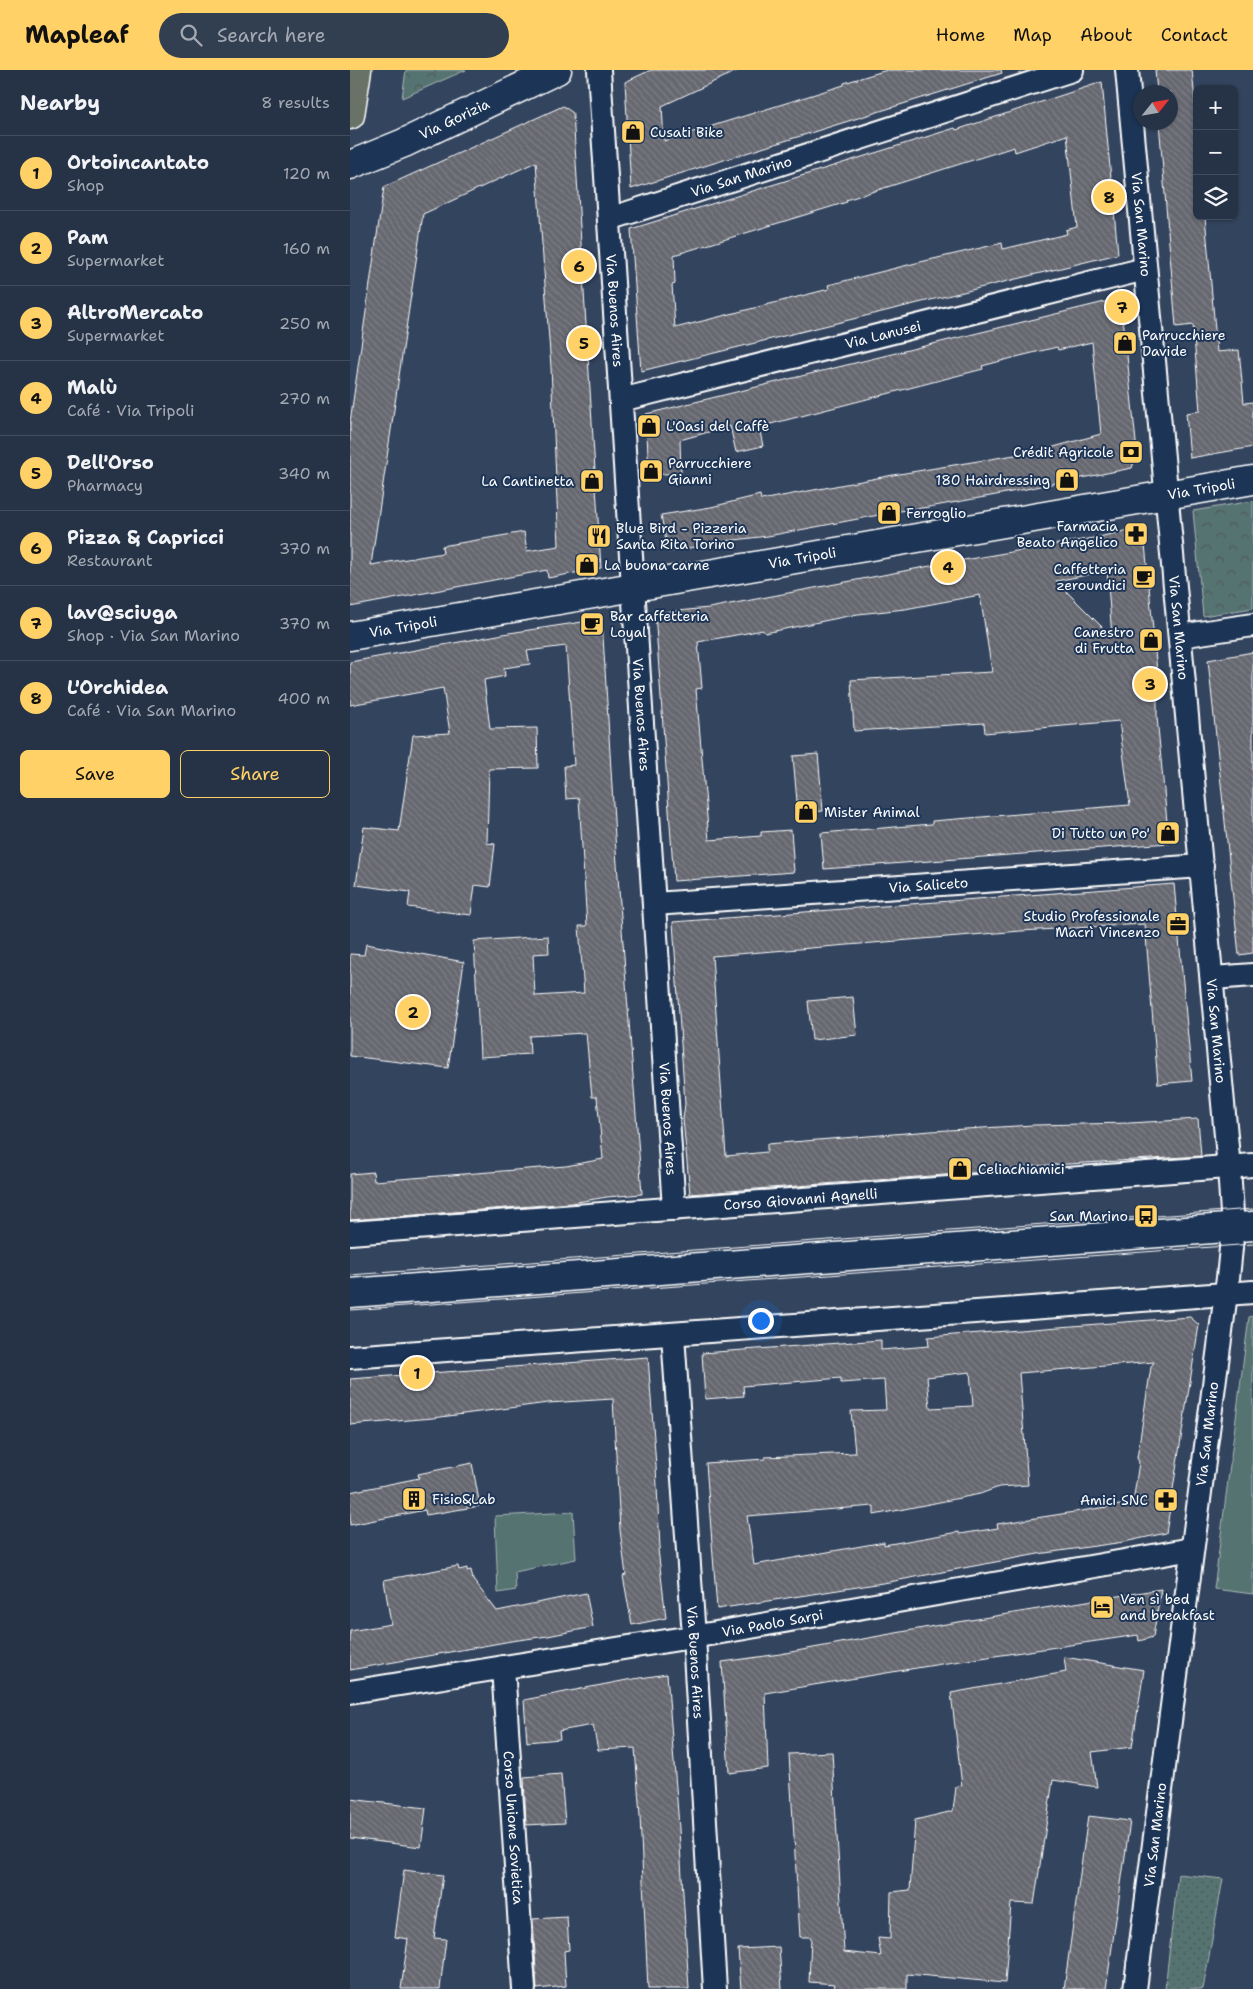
<!DOCTYPE html>
<html lang="en">
<head>
<meta charset="utf-8">
<style>
	body { margin:0; font-family:"Shantell Sans",sans-serif; background:#323f51; color:#f1f3f6 }
	.controls { position:absolute; right:15px; top:15px; display:grid; overflow:hidden; border-radius:8px; box-shadow:0 1px 4px #0004 }
	.controls button { width:45px; height:45px; display:grid; place-items:center; padding:0; border:0; border-bottom:1px solid #424e5f; background:#263346; color:#f1f3f6; font:25px sans-serif }
	.compass { position:absolute; left:783px; top:15px; width:45px; height:45px; border-radius:50%; background:#263346; box-shadow:0 1px 4px #0004; rotate:59deg }
	.you { position:absolute; left:410px; top:1250px; width:18px; height:18px; margin:-12px; border:4px solid #fff; border-radius:50%; background:#1a73e8; box-shadow:0 0 0 8px #1a73e833 }
	.badge { display:grid; place-items:center; width:32px; height:32px; border-radius:50%; background:#ffd166; color:#111; font-size:16px; font-weight:700 }
	.pin { position:absolute; translate:-50% -50%; border:2px solid #fff; box-shadow:0 1px 5px #0006 }
	.list { margin:0; padding:0; list-style:none }
	h2 { display:flex; justify-content:space-between; align-items:center; height:65px; margin:0; padding:0 20px; font-size:21px }
	h2 small { font-size:16px; font-weight:400; color:#a4aab3 }
	.list li { display:grid; grid-template-columns:32px 1fr auto; gap:15px; align-items:center; box-sizing:border-box; height:75px; padding:0 20px; border-top:1px solid #424e5f }
	.list b { display:block; font-size:19px; white-space:nowrap }
	.list p { margin:0; font-size:16px; white-space:nowrap; color:#a4aab3 }
	.list em { font-size:16px; font-style:normal; color:#a4aab3 }
	.actions { display:flex; gap:10px; padding:15px 20px }
	.actions a { flex:1; padding:11px 0; border:1px solid #ffd166; border-radius:8px; text-align:center; font-size:18px; color:#ffd166 }
	.actions .main { background:#ffd166; color:#111 }
	.icon { flex:none; width:28px; height:28px; fill:none; stroke:currentColor; stroke-width:2; stroke-linecap:round; stroke-linejoin:round }
	.map { position:relative; flex:none; width:903px; height:1919px; overflow:hidden }
	header { display:flex; align-items:center; gap:30px; box-sizing:border-box; height:70px; padding:0 25px; background:#ffd166; color:#111 }
	header strong { font-size:24px }
	nav { display:flex; gap:28px; margin-inline-start:auto; font-size:18px }
	.search { width:350px; height:45px; background:#323f51; display:flex; align-items:center; gap:12px; box-sizing:border-box; padding:0 18px; border-radius:28px; color:#a4aab3; font-size:19px }
	main { display:flex }
	aside { flex:1; background:#263346 }
	.map>svg:first-child { display:block }
	.grass { fill:url(#grass-dots); stroke:#aab9b8 }
	.forest { fill:url(#forest-crowns); stroke:#aab9b8 }
	.pitch { fill:#557371; stroke:#aab9b8 }
	.building { fill:url(#building-back-hatch); stroke:#fff; fill-rule:evenodd }
	.lines { fill:none; stroke-linecap:round; stroke-linejoin:round }
	.minor-casing { stroke:#fff; stroke-width:26 }
	.tertiary-casing { stroke:#fff; stroke-width:31 }
	.secondary-casing { stroke:#fff; stroke-width:31 }
	.primary-casing { stroke:#fff; stroke-width:31 }
	.minor { stroke:#1d3557; stroke-width:22 }
	.tertiary { stroke:#1d3557; stroke-width:28 }
	.secondary { stroke:#1d3557; stroke-width:28 }
	.primary { stroke:#697266; stroke-width:28 }
	.tram { stroke:#fff; stroke-width:1 }
	.labels { text-anchor:middle; dominant-baseline:central; stroke-width:4; stroke-linejoin:round; paint-order:stroke }
	.street-label { font-size:14px; fill:#fff; stroke:#1d3557 }
	.poi-label { font-size:14px; fill:#fff; stroke:#1d3557; text-anchor:start }
</style>
</head>
<body>
<header>
<strong>Mapleaf</strong>
<div class="search"><svg class="icon" aria-label="search" viewBox="0 0 24 24"><circle cx="10" cy="10" r="6"/><path d="M15 15l6 6"/></svg>Search here</div>
<nav><a>Home</a><a>Map</a><a>About</a><a>Contact</a></nav>
</header>
<main>
<aside>
<h2>Nearby<small>8 results</small></h2>
<ul class="list">
<li><span class="badge">1</span><div><b>Ortoincantato</b><p>Shop</p></div><em>120 m</em></li>
<li><span class="badge">2</span><div><b>Pam</b><p>Supermarket</p></div><em>160 m</em></li>
<li><span class="badge">3</span><div><b>AltroMercato</b><p>Supermarket</p></div><em>250 m</em></li>
<li><span class="badge">4</span><div><b>Malù</b><p>Café · Via Tripoli</p></div><em>270 m</em></li>
<li><span class="badge">5</span><div><b>Dell'Orso</b><p>Pharmacy</p></div><em>340 m</em></li>
<li><span class="badge">6</span><div><b>Pizza &amp; Capricci</b><p>Restaurant</p></div><em>370 m</em></li>
<li><span class="badge">7</span><div><b>lav@sciuga</b><p>Shop · Via San Marino</p></div><em>370 m</em></li>
<li><span class="badge">8</span><div><b>L'Orchidea</b><p>Café · Via San Marino</p></div><em>400 m</em></li>
</ul>
<div class="actions"><a class="main">Save</a><a>Share</a></div>
</aside>
<div class="map">
<svg width="903" height="1919" viewBox="0 0 903 1919">
	<defs>
		<pattern id="grass-dots" width="8" height="8" patternUnits="userSpaceOnUse" patternTransform="scale(1.25)"><rect width="8" height="8" fill="#557371"/><path d="M2 2h.1M6 6h.1" fill="none" stroke="#4f5a59" stroke-width="1.8" stroke-linecap="round"/></pattern>
		<pattern id="forest-crowns" width="20" height="18" patternUnits="userSpaceOnUse" patternTransform="scale(1.25)"><rect width="20" height="18" fill="#557371"/><path d="M2 6a3 3 0 1 1 6 0M12 15a3 3 0 1 1 6 0" fill="none" stroke="#4f5a59"/></pattern>
		<pattern id="building-back-hatch" width="6" height="6" patternUnits="userSpaceOnUse" patternTransform="scale(1.25)"><rect width="6" height="6" fill="#666770"/><path d="M-1 5l2 2M0 0l6 6M5-1l2 2" fill="none" stroke="#7d7e85"/></pattern>
	</defs>
	<rect width="100%" height="100%" fill="#33445e"/>
	<filter id="ink" filterUnits="userSpaceOnUse"><feTurbulence type="fractalNoise" baseFrequency=".02" numOctaves="2"/><feDisplacementMap in="SourceGraphic" scale="10" xChannelSelector="R" yChannelSelector="G"/><feConvolveMatrix kernelMatrix="1 2 1 2 8 2 1 2 1" color-interpolation-filters="sRGB"/></filter>
	<g filter="url(#ink)">
		<!-- grass -->
		<polygon class="grass" points="828,1804 873,1809 853,1919 815,1919"/>
		<!-- forest -->
		<g class="forest">
			<polygon points="56,0 116,0 52,28"/>
			<polygon points="903,431 903,538 853,546 843,441"/>
		</g>
		<!-- pitch -->
		<g class="pitch">
			<polygon points="903,1246 903,1524 864,1519 899,1247"/>
			<polygon points="223,1442 226,1489 165,1502 166,1520 148,1523 145,1446"/>
		</g>
		<!-- building -->
		<g class="building">
			<polygon points="301,0 389,0 312,36 314,71 494,15 494,13 537,0 651,0 652,3 281,119 275,12"/>
			<polygon points="805,0 842,0 847,52 847,146 855,146 867,282 889,280 894,333 903,332 903,377 840,388 836,343 850,341 843,255 826,257 809,52 820,52 820,22 807,22"/>
			<path d="M752 12 768 184 291 301 281 159 605 58 606 60ZM717 65 727 157 716 160 717 164 653 179 652 173 566 193 478 215 479 219 325 258 322 215 325 214 324 185 497 132 496 130 664 77 665 82Z"/>
			<path d="M213 36 223 43 251 498 198 508 197 500 0 537V352L34 117ZM186 92 201 297 209 476 177 481 174 462 92 476 93 483 21 495 73 144Z"/>
			<polygon points="771,228 787,382 782,398 646,425 579,437 550,441 418,466 376,471 318,482 311,445 361,437 410,425 411,430 543,405 689,381 751,364 742,272 708,280 707,277 670,286 632,296 633,299 409,357 413,376 386,382 380,356 330,370 331,403 299,405 296,344"/>
			<path d="M788 458 794 463 807 602V647L819 773 474 799 471 763 582 754V751L780 735 769 651 635 663 634 653 504 661 501 610 642 602 630 525 555 539 508 544 415 563 413 560 348 572 352 618 346 619 359 770 411 766V762L441 760 444 802 324 811 305 543 359 538 596 493 749 467ZM757 501 762 567 706 511Z"/>
			<polygon points="252,549 265,767 292,1124 257,1127 221,1133 0,1150 0,1104 23,1102 24,1111 216,1096 253,1089 247,1027 242,1027 236,963 179,966 180,984 130,987 124,871 198,866 199,883 183,884 185,926 234,923 229,856 237,856 229,728 216,729 214,696 224,695 216,576 177,581 180,594 154,598 155,606 134,610 140,659 187,658 188,698 139,699 137,773 145,774 140,817 125,815 121,845 58,837 60,822 6,815 14,757 49,761 63,665 100,663 93,618 0,635 0,592 159,563"/>
			<polygon points="903,582 903,883 889,885 858,590"/>
			<polygon points="468,684 473,741 448,743 443,686"/>
			<polygon points="824,814 842,1011 808,1014 795,854 671,861 362,886 376,1086 417,1082 417,1074 581,1061 684,1055 780,1053 848,1049 851,1086 685,1096 661,1100 340,1124 333,1049 335,1034 323,852"/>
			<polygon points="16,874 114,892 98,998 0,986 0,884 14,885"/>
			<polygon points="503,927 507,965 462,970 458,931"/>
			<path d="M840 1247 849 1255 816 1463 774 1472 688 1484 539 1512 367 1539 356 1393 415 1389V1387L505 1383 501 1341 536 1340 534 1310 491 1313V1308L393 1316 394 1326 355 1329 352 1283 531 1270V1280L579 1276 578 1267ZM804 1292 801 1297 787 1388 789 1392 783 1433 647 1454 648 1458 610 1464 609 1462 534 1475V1472L404 1495 397 1446 524 1436V1445L630 1424 649 1417 678 1415 669 1303ZM620 1302 623 1336 580 1338 577 1307Z"/>
			<polygon points="298,1287 306,1396 310,1478 308,1479 316,1548 282,1555 273,1506 276,1505 270,1460 263,1329 198,1333 83,1348 0,1355 0,1309"/>
			<polygon points="122,1393 130,1436 76,1445 75,1440 0,1455 0,1422 69,1408 68,1404"/>
			<polygon points="108,1496 109,1500 117,1498 117,1501 121,1500 123,1510 147,1541 236,1523 243,1557 198,1566 161,1571 0,1600 0,1561 41,1554 34,1510"/>
			<polygon points="811,1519 803,1567 789,1571 788,1565 597,1593 415,1623 418,1698 379,1703 372,1592 430,1584 590,1555"/>
			<polygon points="714,1587 794,1600 782,1677 742,1682 747,1717 703,1710 684,1834 661,1833 655,1913 557,1904 557,1919 484,1919 485,1914 459,1912 461,1867 450,1867 439,1684 482,1682 494,1882 531,1886 528,1868 540,1869 541,1822 560,1820 565,1750 603,1741 606,1717 612,1716 601,1623 716,1602"/>
			<polygon points="317,1604 328,1743 339,1919 298,1919 290,1746 285,1678 248,1680 243,1655 209,1661 210,1669 177,1672 174,1630 277,1610"/>
			<polygon points="211,1704 215,1753 176,1755 174,1707"/>
			<polygon points="0,1729 76,1738 71,1777 0,1768"/>
			<polygon points="738,1746 780,1751 756,1919 714,1919"/>
			<polygon points="54,1800 93,1805 84,1868 96,1869 90,1919 51,1919 58,1869 45,1867"/>
			<polygon points="217,1847 219,1880 214,1881 216,1916 187,1919 183,1849"/>
			<polygon points="429,1877 432,1919 391,1919 388,1879"/>
		</g>
		<g class="lines">
			<defs>
				<g id="minor">
					<path id="s1" d="M249 0 324 1139"/>
					<path id="s2" d="M777 0 879 1098 883 1158 878 1208 785 1919"/>
					<path id="s3" d="M259 149 722 0"/>
					<path id="s4" d="M271 330 795 199"/>
					<polyline points="830,566 903,555"/>
					<path id="s5" d="M304 834 852 796"/>
					<polyline points="863,908 903,905"/>
					<path id="s6" d="M0 1163 903 1095"/>
					<path id="s7" d="M323 1265 344 1567 365 1919"/>
					<polyline points="0,1287 903,1222"/>
					<path id="s8" d="M153 1597 174 1919"/>
					<path id="s9" d="M0 1622 366 1563 842 1479"/>
				</g>
				<g id="tertiary">
					<path id="s10" d="M0 95 54 73 207 0"/>
					<path id="s11" d="M0 566 903 410"/>
				</g>
				<polyline id="secondary" points="0,1223 903,1156"/>
				<polyline id="primary" points="0,45 7,0"/>
			</defs>
			<!-- minor casing -->
			<use href="#minor" class="minor-casing"/>
			<!-- tertiary casing -->
			<use href="#tertiary" class="tertiary-casing"/>
			<!-- secondary casing -->
			<use href="#secondary" class="secondary-casing"/>
			<!-- primary casing -->
			<use href="#primary" class="primary-casing"/>
			<!-- minor -->
			<use href="#minor" class="minor"/>
			<!-- tertiary -->
			<use href="#tertiary" class="tertiary"/>
			<!-- secondary -->
			<use href="#secondary" class="secondary"/>
			<!-- primary -->
			<use href="#primary" class="primary"/>
			<!-- tram -->
			<g class="tram">
				<path d="M0 1205C301 1184 602 1160 903 1139"/>
				<polyline points="0,1240 903,1174"/>
			</g>
		</g>
	</g>
	<!-- icons -->
	<defs>
		<symbol id="shop-square" viewBox="-11 -11 22 22"><rect x="-9" y="-9" width="18" height="18" rx="4" fill="#ffd166" stroke="#1d3557"/><path d="M-5-2.5h2.3a2.7 3.5 0 0 1 5.4 0H5L5.5 6h-11ZM-1.5-2.5h3a1.5 2.3 0 0 0-3 0Z" fill="#111"/></symbol>
		<symbol id="bank-square" viewBox="-11 -11 22 22"><rect x="-9" y="-9" width="18" height="18" rx="4" fill="#ffd166" stroke="#1d3557"/><path d="M-6-4H6V4H-6ZM0-2.3a2.3 2.3 0 1 0 0 4.6a2.3 2.3 0 1 0 0-4.6Z" fill="#111"/></symbol>
		<symbol id="pharmacy-square" viewBox="-11 -11 22 22"><rect x="-9" y="-9" width="18" height="18" rx="4" fill="#ffd166" stroke="#1d3557"/><path d="M-2-6h4v4h4v4h-4v4h-4v-4h-4v-4h4Z" fill="#111"/></symbol>
		<symbol id="restaurant-square" viewBox="-11 -11 22 22"><rect x="-9" y="-9" width="18" height="18" rx="4" fill="#ffd166" stroke="#1d3557"/><path d="M-5-6h1v4h1v-4h1v4h1v-4h1v5L-1.5 .5V6h-2V.5L-5-1ZM5-6V6H3V1.5H1.5Q1.5-4 5-6Z" fill="#111"/></symbol>
		<symbol id="cafe-square" viewBox="-11 -11 22 22"><rect x="-9" y="-9" width="18" height="18" rx="4" fill="#ffd166" stroke="#1d3557"/><path d="M-5.5-4.5H6V0H3Q3 3.5 0 3.5H-2.5Q-5.5 3.5-5.5 0ZM3-3.2v2h1.7v-2ZM-6 4.5H4V6H-6Z" fill="#111"/></symbol>
		<symbol id="office-square" viewBox="-11 -11 22 22"><rect x="-9" y="-9" width="18" height="18" rx="4" fill="#ffd166" stroke="#1d3557"/><path d="M-6-3h4V-5.5h4V-3h4V5H-6ZM-1-4.5V-3h2v-1.5ZM-6 0V1H6V0Z" fill="#111"/></symbol>
		<symbol id="bus-square" viewBox="-11 -11 22 22"><rect x="-9" y="-9" width="18" height="18" rx="4" fill="#ffd166" stroke="#1d3557"/><path d="M-5-6H5V4H4V6H2V4H-2V6H-4V4H-5ZM-3.5-4V0h7V-4ZM-3.5 1.2v1.5H-2V1.2ZM2 1.2v1.5H3.5V1.2Z" fill="#111"/></symbol>
		<symbol id="building-square" viewBox="-11 -11 22 22"><rect x="-9" y="-9" width="18" height="18" rx="4" fill="#ffd166" stroke="#1d3557"/><path d="M-4-6H4V6H1V3H-1V6H-4ZM-2.5-4.3h1.7v1.8h-1.7ZM.8-4.3h1.7v1.8H.8ZM-2.5-1h1.7V.8h-1.7ZM.8-1h1.7V.8H.8Z" fill="#111"/></symbol>
		<symbol id="hotel-square" viewBox="-11 -11 22 22"><rect x="-9" y="-9" width="18" height="18" rx="4" fill="#ffd166" stroke="#1d3557"/><path d="M-6-4.5h1.5V1H6V5H4.5V3h-9V5H-6ZM-4 0a1.8 1.8 0 1 1 3.6 0ZM.5 0V-2.5h3Q6-2.5 6 0Z" fill="#111"/></symbol>
	</defs>
	<g fill-rule="evenodd">
		<use href="#shop-square" x="269" y="48" width="28" height="28"/>
		<use href="#shop-square" x="761" y="259" width="28" height="28"/>
		<use href="#shop-square" x="285" y="342" width="28" height="28"/>
		<use href="#bank-square" x="767" y="368" width="28" height="28"/>
		<use href="#shop-square" x="287" y="387" width="28" height="28"/>
		<use href="#shop-square" x="703" y="396" width="28" height="28"/>
		<use href="#shop-square" x="228" y="397" width="28" height="28"/>
		<use href="#shop-square" x="525" y="429" width="28" height="28"/>
		<use href="#pharmacy-square" x="772" y="450" width="28" height="28"/>
		<use href="#restaurant-square" x="235" y="452" width="28" height="28"/>
		<use href="#shop-square" x="223" y="481" width="28" height="28"/>
		<use href="#cafe-square" x="780" y="493" width="28" height="28"/>
		<use href="#cafe-square" x="228" y="540" width="28" height="28"/>
		<use href="#shop-square" x="787" y="556" width="28" height="28"/>
		<use href="#shop-square" x="442" y="728" width="28" height="28"/>
		<use href="#shop-square" x="804" y="749" width="28" height="28"/>
		<use href="#office-square" x="814" y="840" width="28" height="28"/>
		<use href="#shop-square" x="596" y="1085" width="28" height="28"/>
		<use href="#bus-square" x="782" y="1132" width="28" height="28"/>
		<use href="#building-square" x="50" y="1415" width="28" height="28"/>
		<use href="#pharmacy-square" x="802" y="1416" width="28" height="28"/>
		<use href="#hotel-square" x="738" y="1523" width="28" height="28"/>
	</g>
	<g class="labels">
		<!-- street labels -->
		<g class="street-label">
			<text stroke="none"><textPath href="#s10" startOffset="114">Via Gorizia</textPath></text>
			<text stroke="none"><textPath href="#s3" startOffset="139">Via San Marino</textPath></text>
			<text stroke="none"><textPath href="#s2" startOffset="155">Via San Marino</textPath></text>
			<text stroke="none"><textPath href="#s1" startOffset="241">Via Buenos Aires</textPath></text>
			<text stroke="none"><textPath href="#s4" startOffset="270">Via Lanusei</textPath></text>
			<text stroke="none"><textPath href="#s11" startOffset="864">Via Tripoli</textPath></text>
			<text stroke="none"><textPath href="#s11" startOffset="459">Via Tripoli</textPath></text>
			<text stroke="none"><textPath href="#s11" startOffset="54">Via Tripoli</textPath></text>
			<text stroke="none"><textPath href="#s2" startOffset="560">Via San Marino</textPath></text>
			<text stroke="none"><textPath href="#s1" startOffset="646">Via Buenos Aires</textPath></text>
			<text stroke="none"><textPath href="#s5" startOffset="275">Via Saliceto</textPath></text>
			<text stroke="none"><textPath href="#s2" startOffset="965">Via San Marino</textPath></text>
			<text stroke="none"><textPath href="#s1" startOffset="1051">Via Buenos Aires</textPath></text>
			<text stroke="none"><textPath href="#s6" startOffset="452">Corso Giovanni Agnelli</textPath></text>
			<text transform="translate(857 1364) rotate(-83)">Via San Marino</text>
			<text stroke="none"><textPath href="#s9" startOffset="428">Via Paolo Sarpi</textPath></text>
			<text stroke="none"><textPath href="#s7" startOffset="328">Via Buenos Aires</textPath></text>
			<text stroke="none"><textPath href="#s8" startOffset="161">Corso Unione Sovietica</textPath></text>
			<text transform="translate(805 1765) rotate(-83)">Via San Marino</text>
		</g>
		<!-- poi labels -->
		<g class="poi-label">
			<text x="300" y="62">Cusati Bike</text>
			<text x="792" y="265">Parrucchiere<tspan x="792" dy="16">Davide</tspan></text>
			<text x="316" y="356">L'Oasi del Caffè</text>
			<text x="764" y="382" text-anchor="end">Crédit Agricole</text>
			<text x="318" y="393">Parrucchiere<tspan x="318" dy="16">Gianni</tspan></text>
			<text x="700" y="410" text-anchor="end">180 Hairdressing</text>
			<text x="224" y="411" text-anchor="end">La Cantinetta</text>
			<text x="556" y="443">Ferroglio</text>
			<text x="768" y="456" text-anchor="end">Farmacia<tspan x="768" dy="16">Beato Angelico</tspan></text>
			<text x="266" y="458">Blue Bird - Pizzeria<tspan x="266" dy="16">Santa Rita Torino</tspan></text>
			<text x="254" y="495">La buona carne</text>
			<text x="776" y="499" text-anchor="end">Caffetteria<tspan x="776" dy="16">zeroundici</tspan></text>
			<text x="260" y="546">Bar caffetteria<tspan x="260" dy="16">Loyal</tspan></text>
			<text x="784" y="562" text-anchor="end">Canestro<tspan x="784" dy="16">di Frutta</tspan></text>
			<text x="474" y="742">Mister Animal</text>
			<text x="800" y="763" text-anchor="end">Di Tutto un Po'</text>
			<text x="810" y="846" text-anchor="end">Studio Professionale<tspan x="810" dy="16">Macrì Vincenzo</tspan></text>
			<text x="628" y="1099">Celiachiamici</text>
			<text x="778" y="1146" text-anchor="end">San Marino</text>
			<text x="82" y="1429">Fisio&amp;Lab</text>
			<text x="798" y="1430" text-anchor="end">Amici SNC</text>
			<text x="770" y="1529">Ven sì bed<tspan x="770" dy="16">and breakfast</tspan></text>
		</g>
	</g>
</svg>
<div class="controls">
<button>+</button>
<button>−</button>
<button><svg class="icon" aria-label="layers" viewBox="0 0 24 24"><path d="M12 4l9 5-9 5-9-5zM3 14l9 5 9-5"/></svg></button>
</div>
<svg class="compass" viewBox="-18 -18 36 36"><path d="M0-13l5 13h-10z" fill="#e53935"/><path d="M0 13l5-13h-10z" fill="#a4aab3"/></svg>
<div class="you"></div>
<div class="pin badge" style="left:67px;top:1303px">1</div>
<div class="pin badge" style="left:63px;top:942px">2</div>
<div class="pin badge" style="left:800px;top:614px">3</div>
<div class="pin badge" style="left:598px;top:497px">4</div>
<div class="pin badge" style="left:234px;top:273px">5</div>
<div class="pin badge" style="left:229px;top:196px">6</div>
<div class="pin badge" style="left:772px;top:237px">7</div>
<div class="pin badge" style="left:759px;top:127px">8</div>
</div>
</main>
</body>
</html>
